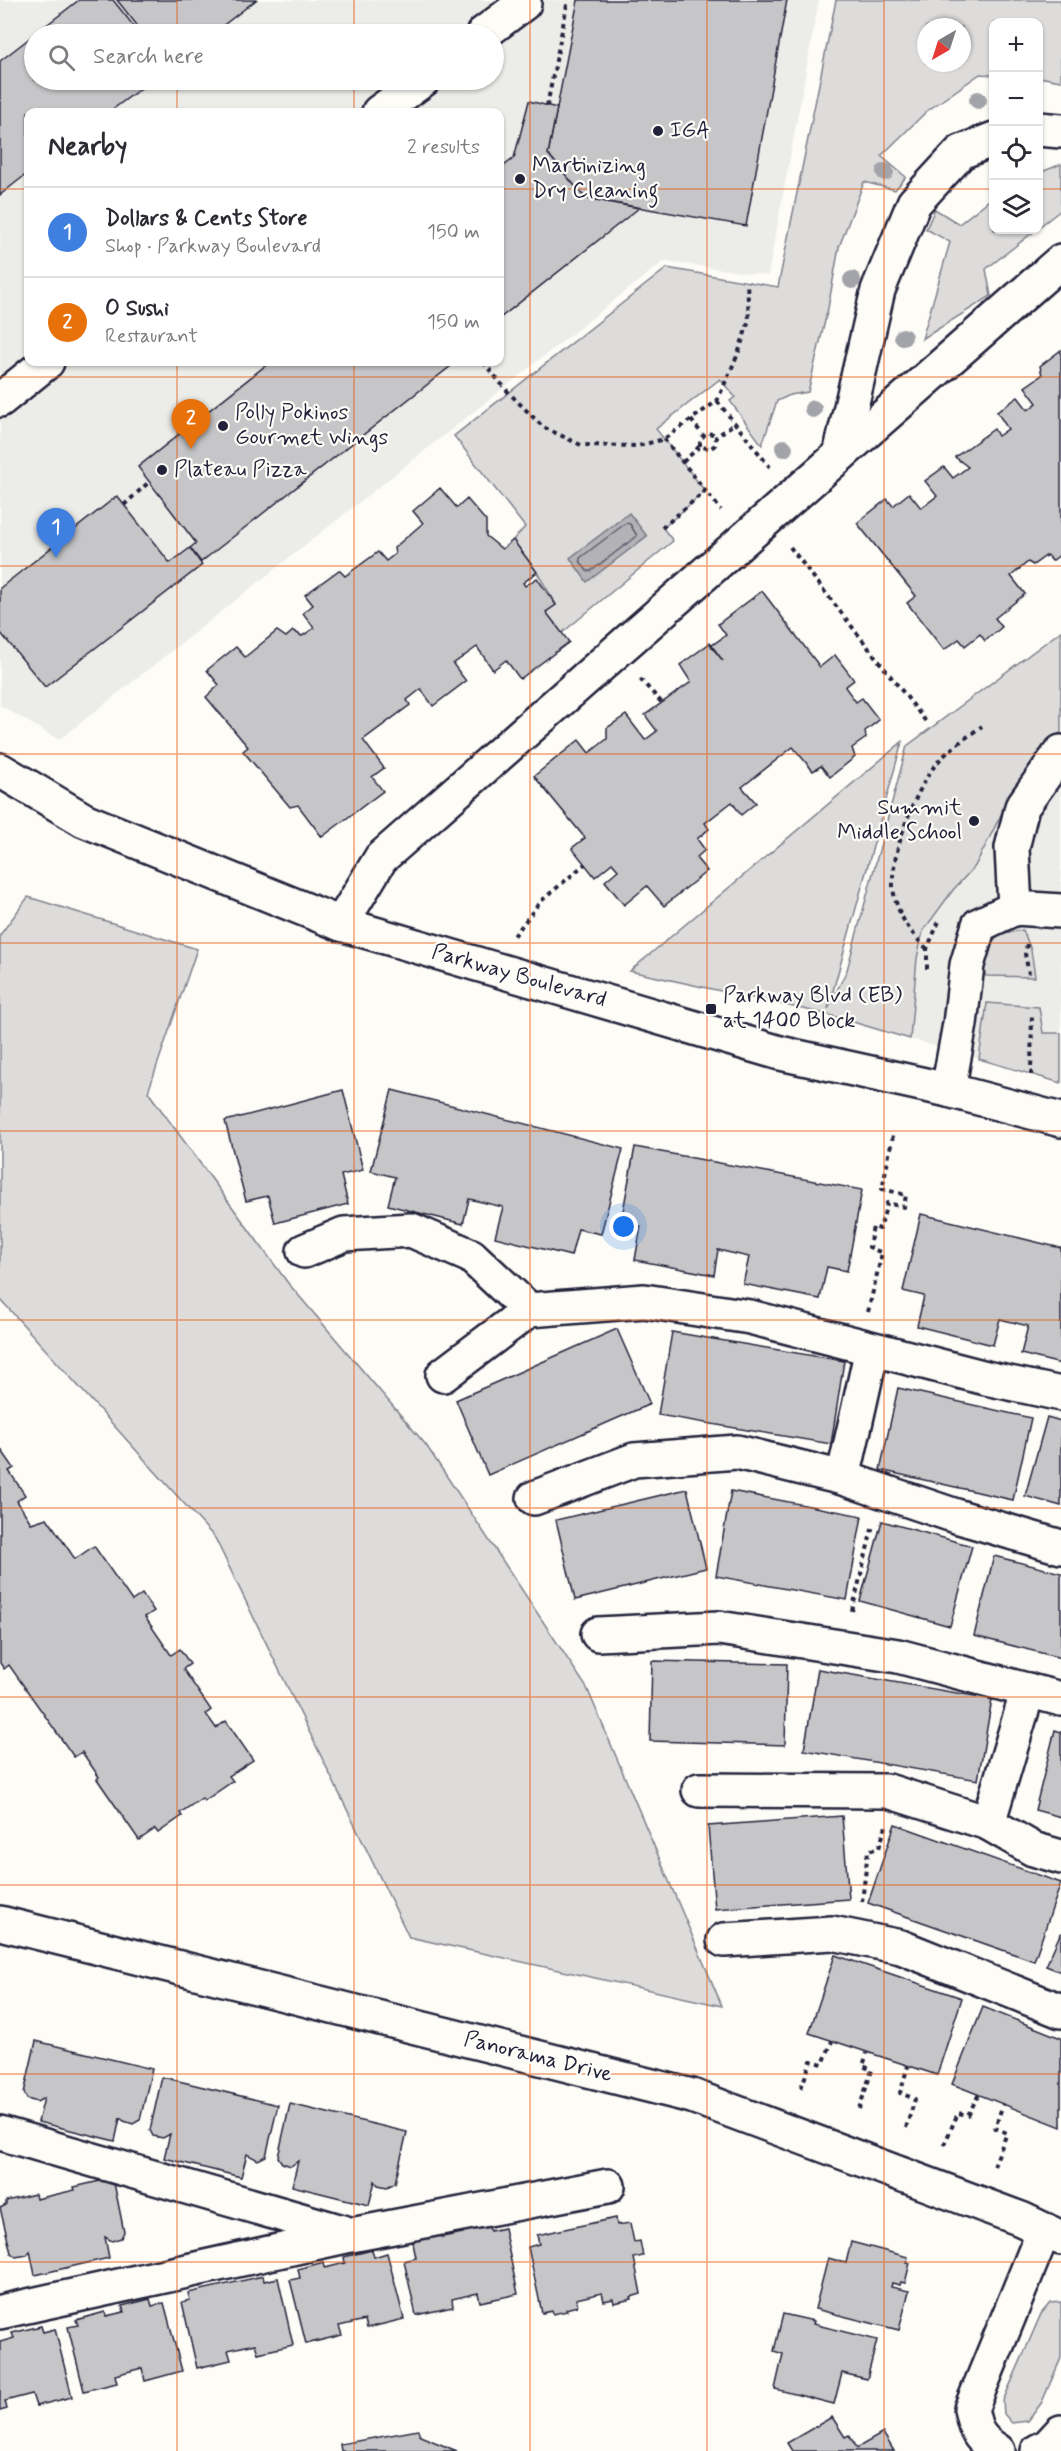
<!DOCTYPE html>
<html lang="en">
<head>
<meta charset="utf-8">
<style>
	body { margin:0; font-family:Mynerve,sans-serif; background:#f2f2f3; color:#2b2b33 }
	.controls { position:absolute; right:18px; top:18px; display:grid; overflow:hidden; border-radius:12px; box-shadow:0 2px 4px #0004 }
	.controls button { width:54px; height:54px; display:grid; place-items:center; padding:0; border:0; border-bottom:2px solid #e1e1e2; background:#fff; color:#2b2b33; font:30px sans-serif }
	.compass { position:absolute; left:917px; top:18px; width:54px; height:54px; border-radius:50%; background:#fff; box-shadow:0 2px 4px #0004; rotate:219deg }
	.you { position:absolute; left:624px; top:1227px; width:21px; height:21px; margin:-15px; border:4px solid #fff; border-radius:50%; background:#1a73e8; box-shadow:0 0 0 9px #1a73e833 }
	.badge { display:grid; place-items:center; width:39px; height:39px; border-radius:50%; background:#ea580c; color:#fff; font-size:20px; font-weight:700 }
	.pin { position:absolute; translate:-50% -50px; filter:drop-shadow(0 2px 3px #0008) }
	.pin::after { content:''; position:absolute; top:32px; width:21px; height:18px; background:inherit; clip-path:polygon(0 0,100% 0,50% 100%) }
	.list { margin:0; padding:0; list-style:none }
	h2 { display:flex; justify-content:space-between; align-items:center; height:78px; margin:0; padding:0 24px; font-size:26px }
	h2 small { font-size:20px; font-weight:400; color:#7c7c81 }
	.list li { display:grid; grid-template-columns:39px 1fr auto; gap:18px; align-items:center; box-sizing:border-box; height:90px; padding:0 24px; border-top:2px solid #e1e1e2 }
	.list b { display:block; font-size:22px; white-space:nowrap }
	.list p { margin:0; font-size:20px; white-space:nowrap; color:#7c7c81 }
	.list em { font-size:20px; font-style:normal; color:#7c7c81 }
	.icon { flex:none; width:33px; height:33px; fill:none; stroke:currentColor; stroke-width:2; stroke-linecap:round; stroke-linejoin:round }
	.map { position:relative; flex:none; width:1061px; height:2451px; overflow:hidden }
	.search { position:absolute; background:#fff; box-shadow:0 2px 4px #0004; left:24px; top:24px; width:480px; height:66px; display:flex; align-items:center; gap:15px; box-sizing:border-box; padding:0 21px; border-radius:33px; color:#7c7c81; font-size:22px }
	.panel { position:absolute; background:#fff; box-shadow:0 2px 4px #0004; left:24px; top:108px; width:480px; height:258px; border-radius:12px }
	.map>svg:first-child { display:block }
	.built { fill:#ecece9; fill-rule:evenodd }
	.green { fill:#dddcdb; stroke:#807f8b; stroke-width:1.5; fill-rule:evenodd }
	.water { fill:#b2b2b7; stroke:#787885; stroke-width:1.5 }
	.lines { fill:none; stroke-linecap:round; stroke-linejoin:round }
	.shore { stroke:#5c5c6d; stroke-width:1.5 }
	.building { fill:#c6c6c8; stroke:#22223b; stroke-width:1.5 }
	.minor-casing { stroke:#22223b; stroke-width:38 }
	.path { stroke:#22223b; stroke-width:4; stroke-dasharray:4.5 4.5; stroke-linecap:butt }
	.minor { stroke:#fdfcf7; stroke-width:33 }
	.tree { fill:#a3a3aa }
	.grid { fill:none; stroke:#e8590c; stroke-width:1.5; stroke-opacity:0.55 }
	.poi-dot { fill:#22223b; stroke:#fdfcf7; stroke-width:2 }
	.labels { text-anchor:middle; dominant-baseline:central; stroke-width:4.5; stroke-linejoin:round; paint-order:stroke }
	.poi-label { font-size:22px; fill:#22223b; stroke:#fdfcf7; text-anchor:start }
	.street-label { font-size:22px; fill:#22223b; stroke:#fdfcf7 }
</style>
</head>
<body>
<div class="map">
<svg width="1061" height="2451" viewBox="0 0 1061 2451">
	<rect width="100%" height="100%" fill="#fdfcf7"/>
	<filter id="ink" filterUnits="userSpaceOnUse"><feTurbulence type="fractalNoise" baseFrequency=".0167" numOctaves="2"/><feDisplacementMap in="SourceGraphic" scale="12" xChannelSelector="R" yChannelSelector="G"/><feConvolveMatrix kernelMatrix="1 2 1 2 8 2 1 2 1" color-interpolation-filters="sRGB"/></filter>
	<g filter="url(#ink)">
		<!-- built -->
		<g class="built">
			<path d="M0 0H819L768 276 664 261 59 740 0 705ZM34 34H494V80H34ZM28 112H500V362H28Z"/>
			<polygon points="1061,631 1061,1083 826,1014 847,970 907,746"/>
		</g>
		<!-- green -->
		<g class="green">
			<path d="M836 0H1061V81L1039 77 1038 22H994L993 75 980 74 927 111 881 156 906 177 895 190 864 182 839 247 828 308 808 392 790 395 777 401 762 445 730 401 735 397 720 379 656 429 705 491 663 528 673 541 562 633 546 612 556 604 535 569 513 540 525 527 454 436 667 268 778 287ZM926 27H962V63H926Z"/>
			<polygon points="1061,164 1061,210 1039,227 1039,173"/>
			<polygon points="993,197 994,230 1036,230 986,269 991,296 922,339 950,242 926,229 935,209 959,224"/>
			<polygon points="1061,631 1061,732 1045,751 1002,813 975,866 953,890 923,931 917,958 910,1039 826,1014 630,971 902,742 828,1009 847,970 907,746"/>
			<polygon points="28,897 197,949 148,1092 288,1283 426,1445 587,1688 722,2006 409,1937 215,1538 0,1299 0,935"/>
			<polygon points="1023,930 1031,950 1035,977 986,976 980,961 999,934"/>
			<polygon points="987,1003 1039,1007 1043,1033 1061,1033 1061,1083 979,1059"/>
			<polygon points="1061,2302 1061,2358 1042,2402 1028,2421 1012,2423 1004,2414 1003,2401 1041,2314 1050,2303"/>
		</g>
		<!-- water -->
		<polygon class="water" points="629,513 647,536 587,582 570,558"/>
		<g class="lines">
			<!-- shore -->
			<polygon class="shore" points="626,523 630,524 637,536 591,571 587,571 580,561 580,558"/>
		</g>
		<!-- building -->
		<g class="building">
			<polygon points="79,0 113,0 140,34 34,34 34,80 152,80 109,112 28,112 28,173 0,195 0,61"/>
			<polygon points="117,0 256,0 212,34 144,34"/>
			<polygon points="578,0 787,0 746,226 585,198 548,154"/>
			<polygon points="529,101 557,108 548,154 585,198 639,208 500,318 500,169 514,158"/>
			<polygon points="1061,350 1061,554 1052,561 1047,555 1033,565 1028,562 1011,576 1025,594 995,618 1002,627 985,641 980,634 965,646 959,639 944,650 907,603 916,596 857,523 887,499 893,506 909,493 921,508 937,496 925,481 944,467 953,478 968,467 955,457 994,429 998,436 1008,429 997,412 1018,397 1028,410 1037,403 1025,387 1042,375 1040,366"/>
			<polygon points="270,362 456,362 201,562 190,548 196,543 138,467"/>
			<polygon points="440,488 457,508 467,499 486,521 486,536 502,549 513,540 537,572 523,583 525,586 537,578 556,605 546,612 569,642 520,679 506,660 493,670 477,647 453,664 466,681 433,706 421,689 407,700 410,705 363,740 384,768 372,777 383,791 322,837 298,805 290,807 243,751 248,747 206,697 219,685 207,670 236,647 245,657 277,631 286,637 293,631 302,636 314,628 303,613 313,605 305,595 339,570 345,576 378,552 386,561 395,554 394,548 423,523 413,511"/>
			<polygon points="117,496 170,563 190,548 202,565 45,687 0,632 0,588"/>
			<polygon points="762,591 820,667 835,655 854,680 845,687 856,702 862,698 879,720 865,731 866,738 852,748 855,757 830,777 821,766 813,771 793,747 742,787 756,803 741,815 732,802 705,823 709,829 697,839 705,850 696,858 707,871 664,906 647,886 624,905 605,881 618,870 612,863 595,877 572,848 585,838 534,776 579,740 589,753 607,739 607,728 626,715 645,740 657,731 645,715 691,682 680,665 710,643 723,661 711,646 726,635 718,624"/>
			<polygon points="343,1090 363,1170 341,1175 348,1204 275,1223 268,1196 246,1201 225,1121"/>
			<polygon points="392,1090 623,1149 601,1234 578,1229 571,1256 495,1237 503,1207 469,1199 463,1224 388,1205 395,1177 371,1171"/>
			<polygon points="635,1147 862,1190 847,1271 827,1267 820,1299 743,1284 749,1257 718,1250 714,1275 635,1260 641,1226 621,1222"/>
			<polygon points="921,1214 1061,1248 1061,1364 1021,1354 1028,1326 1000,1319 993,1345 917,1326 924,1296 903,1291"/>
			<polygon points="617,1329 650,1404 488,1475 456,1400"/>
			<polygon points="672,1332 844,1361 831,1444 658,1415"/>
			<polygon points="898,1388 1031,1418 1013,1500 880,1470"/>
			<polygon points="1047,1417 1061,1421 1061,1506 1025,1496"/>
			<polygon points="0,1448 14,1468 9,1471 25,1495 17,1501 31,1523 47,1518 75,1559 94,1546 132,1601 142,1594 154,1611 145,1617 171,1655 180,1649 190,1664 183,1669 211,1710 206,1714 216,1728 226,1721 253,1760 229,1776 233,1781 204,1801 202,1798 180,1813 182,1816 158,1833 155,1829 139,1840 97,1779 99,1777 82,1752 74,1757 9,1665 4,1669 0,1663"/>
			<polygon points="687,1489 706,1568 575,1600 556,1520"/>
			<polygon points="731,1491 862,1516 847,1600 716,1576"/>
			<polygon points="882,1521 972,1546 950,1626 860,1601"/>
			<polygon points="994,1556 1061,1573 1061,1658 974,1636"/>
			<polygon points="652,1661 787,1664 785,1745 650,1741"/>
			<polygon points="818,1669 992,1699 978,1780 804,1750"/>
			<polygon points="1055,1730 1061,1732 1061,1817 1035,1810"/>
			<polygon points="842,1816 849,1899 715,1909 708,1826"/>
			<polygon points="895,1824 1061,1883 1034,1961 868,1903"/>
			<polygon points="1061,1932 1061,1972 1046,1966"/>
			<polygon points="835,1955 962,1998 937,2075 809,2033"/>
			<polygon points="983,2007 1061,2038 1061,2127 952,2084"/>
			<polygon points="36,2041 152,2069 140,2120 133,2124 124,2121 120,2118 115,2141 38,2122 44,2098 37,2102 27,2099 24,2093"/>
			<polygon points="162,2077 278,2105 266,2156 258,2160 247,2154 241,2177 164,2158 170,2134 163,2138 153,2136 150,2130"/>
			<polygon points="290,2104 407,2132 395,2183 387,2187 378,2185 375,2181 369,2205 292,2186 298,2161 291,2166 282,2163 278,2157"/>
			<polygon points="113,2178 124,2232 121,2238 112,2241 105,2237 109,2258 35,2275 30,2251 27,2255 16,2257 11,2253 0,2208 6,2205 6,2201 35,2194 36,2199 75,2190 74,2187"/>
			<polygon points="616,2218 617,2225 630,2223 634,2242 640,2241 643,2256 634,2258 641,2294 631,2297 632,2299 614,2303 613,2299 604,2301 602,2293 576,2299 577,2306 566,2309 567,2311 553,2314 552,2311 542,2313 528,2247 539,2244 537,2235"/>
			<polygon points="488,2223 490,2231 504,2228 518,2294 480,2302 478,2293 452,2299 453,2307 416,2315 404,2261 416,2258 412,2238 441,2232 442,2237 463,2233 461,2228"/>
			<polygon points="851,2242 908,2257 907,2262 910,2263 905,2283 901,2282 900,2285 892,2283 891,2287 909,2291 899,2330 815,2309 828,2258 846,2263"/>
			<polygon points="372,2250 374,2257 387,2253 404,2319 367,2328 365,2320 339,2326 342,2335 306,2344 290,2280 300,2278 298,2269 324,2262 325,2268 345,2263 344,2257"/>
			<polygon points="263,2276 264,2281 278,2278 293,2345 258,2353 255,2344 228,2350 231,2360 197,2368 182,2302 190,2300 188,2293"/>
			<polygon points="150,2299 152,2306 164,2303 182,2371 145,2381 142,2368 115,2375 117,2383 84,2391 68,2327 78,2325 76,2320 105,2312 106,2316 124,2312 122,2306"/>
			<polygon points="783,2314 814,2321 813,2324 877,2340 867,2379 842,2373 834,2404 775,2389 783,2354 774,2351"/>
			<polygon points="41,2326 43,2332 55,2329 72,2397 36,2406 32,2394 5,2401 7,2409 0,2411 0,2342 14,2338 12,2333"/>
			<polygon points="832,2417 845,2437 849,2435 857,2448 883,2433 894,2451 792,2451 787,2443"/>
			<polygon points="418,2430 420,2436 457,2451 341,2451 340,2444"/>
		</g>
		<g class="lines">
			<defs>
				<g id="minor">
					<polyline points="483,34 524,3 524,0"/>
					<polyline points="379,112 423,80"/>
					<polyline points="1038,129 1061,131"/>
					<polyline points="0,400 47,362"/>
					<polyline points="840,455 878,290 914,203 961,152 994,139"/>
					<polyline points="0,770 84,820 341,924 780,1053 948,1090 1061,1120"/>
					<polyline points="1015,908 1012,848 1022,807 1061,752"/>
					<polyline points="341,924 381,858 1061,261"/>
					<polyline points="948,1090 960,1024 967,965 979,925 1015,908 1061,911"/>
					<polyline points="304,1251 344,1234 411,1230 471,1256 529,1310"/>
					<polyline points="443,1375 529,1310 644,1301 750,1317 986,1378 1061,1394"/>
					<polyline points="843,1478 872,1349"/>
					<polyline points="534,1498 634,1460 737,1452 843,1478 956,1516 1061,1547"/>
					<polyline points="598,1634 719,1628 898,1656 1061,1699"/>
					<polyline points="699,1790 888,1791 988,1823 1033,1849 1061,1857"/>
					<polyline points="988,1823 1028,1690"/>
					<polyline points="0,1923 692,2096 1021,2219 1061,2238"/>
					<polyline points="724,1940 832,1933 901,1947 1061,2011"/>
					<polyline points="0,2133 346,2233"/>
					<polyline points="0,2312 351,2235 608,2186"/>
					<path d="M998 2451C978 2438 976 2432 971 2409L1044 2230"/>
					<polyline points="1038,2451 1048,2446 1061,2432"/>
				</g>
			</defs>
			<!-- minor casing -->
			<use href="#minor" class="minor-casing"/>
			<!-- path -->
			<g class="path">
				<polyline points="547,106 568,0"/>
				<polyline points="483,362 509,393 543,427 581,445 638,446 664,439 717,401 738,354 749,320 747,282"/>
				<polyline points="717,401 770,467"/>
				<polyline points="691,420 703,435"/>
				<polyline points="664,439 721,510"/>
				<polyline points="700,446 700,440 706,433 713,434 716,437"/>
				<polyline points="683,462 700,446 710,449 715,445 716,437 735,423"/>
				<polyline points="124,505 149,482"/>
				<polyline points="662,528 705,491"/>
				<polyline points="790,547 927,723"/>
				<polyline points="640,679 662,703"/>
				<polyline points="514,936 540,902 585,864"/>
				<polyline points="1027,944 1025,954 1029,974"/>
				<path d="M927 949C911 933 899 918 894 894 887 861 915 790 936 764 948 750 967 737 982 726"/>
				<polyline points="927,969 927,949 940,919"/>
				<polyline points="1031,1075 1032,1012"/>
				<polyline points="868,1312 882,1253 869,1247 873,1227 880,1229 887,1203 904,1207 906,1195 882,1189 893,1135"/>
				<polyline points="852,1611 873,1525"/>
				<polyline points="862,1902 868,1851 879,1848 886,1826"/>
				<polyline points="801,2088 811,2061 823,2064 832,2041"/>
				<polyline points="859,2109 872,2070 863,2066 867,2053"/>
				<polyline points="906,2128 915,2099 900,2093 908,2066"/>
				<polyline points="944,2145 958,2113 968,2115 979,2094"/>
				<polyline points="994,2166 1007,2133 995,2128 1003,2104"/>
			</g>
			<!-- minor -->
			<use href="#minor" class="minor"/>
		</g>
		<!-- trees -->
		<g class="tree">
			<circle cx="978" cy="100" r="9"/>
			<circle cx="885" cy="172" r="9"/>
			<circle cx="852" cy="280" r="9"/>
			<circle cx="903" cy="337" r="9"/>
			<circle cx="813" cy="409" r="9"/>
			<circle cx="784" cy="448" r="9"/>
		</g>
	</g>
	<!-- grid -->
	<path class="grid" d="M177 0V34M354 0V34M530 0V2451M707 0V2451M884 0V2451M177 80V112M354 80V112M0 189H28M500 189H994M1038 189H1061M177 362V2451M354 362V2451M0 377H1061M0 566H1061M0 754H1061M0 943H1061M0 1131H1061M0 1320H1061M0 1508H1061M0 1697H1061M0 1885H1061M0 2074H1061M0 2262H1061"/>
	<!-- markers -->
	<g class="poi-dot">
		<circle cx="658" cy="131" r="6"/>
		<circle cx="520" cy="179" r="6"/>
		<circle cx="223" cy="426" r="6"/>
		<circle cx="162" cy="470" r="6"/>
		<circle cx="974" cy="821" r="6"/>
		<rect x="705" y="1003" width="12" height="12" rx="3"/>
	</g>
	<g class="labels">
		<!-- poi labels -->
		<g class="poi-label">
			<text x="670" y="131">IGA</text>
			<text x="532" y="166">Martinizing<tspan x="532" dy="25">Dry Cleaning</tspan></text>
			<text x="235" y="413">Polly Pokinos<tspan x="235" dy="25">Gourmet Wings</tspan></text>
			<text x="174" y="470">Plateau Pizza</text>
			<text x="962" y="808" text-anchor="end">Summit<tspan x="962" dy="25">Middle School</tspan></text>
			<text x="723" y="996">Parkway Blvd (EB)<tspan x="723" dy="25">at 1400 Block</tspan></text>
		</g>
		<!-- street labels -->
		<g class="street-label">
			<text transform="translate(519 976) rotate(16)">Parkway Boulevard</text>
			<text transform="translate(538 2057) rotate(14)">Panorama Drive</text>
		</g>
	</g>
</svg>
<div class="controls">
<button>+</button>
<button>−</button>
<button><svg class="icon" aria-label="locate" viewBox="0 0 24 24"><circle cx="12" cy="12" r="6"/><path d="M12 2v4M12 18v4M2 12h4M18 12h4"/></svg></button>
<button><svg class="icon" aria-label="layers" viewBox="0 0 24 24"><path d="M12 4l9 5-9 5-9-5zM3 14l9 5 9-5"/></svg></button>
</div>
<svg class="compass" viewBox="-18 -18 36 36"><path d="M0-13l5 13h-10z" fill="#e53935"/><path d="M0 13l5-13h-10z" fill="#7c7c81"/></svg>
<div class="you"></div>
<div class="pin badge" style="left:56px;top:558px;background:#3f7fe0">1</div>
<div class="pin badge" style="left:191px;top:449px;background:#e8710a">2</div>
<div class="search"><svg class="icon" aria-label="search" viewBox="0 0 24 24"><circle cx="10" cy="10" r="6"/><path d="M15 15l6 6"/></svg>Search here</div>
<section class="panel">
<h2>Nearby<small>2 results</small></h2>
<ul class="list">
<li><span class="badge" style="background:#3f7fe0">1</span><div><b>Dollars &amp; Cents Store</b><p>Shop · Parkway Boulevard</p></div><em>150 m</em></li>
<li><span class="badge" style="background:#e8710a">2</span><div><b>O Sushi</b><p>Restaurant</p></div><em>150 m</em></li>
</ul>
</section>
</div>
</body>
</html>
